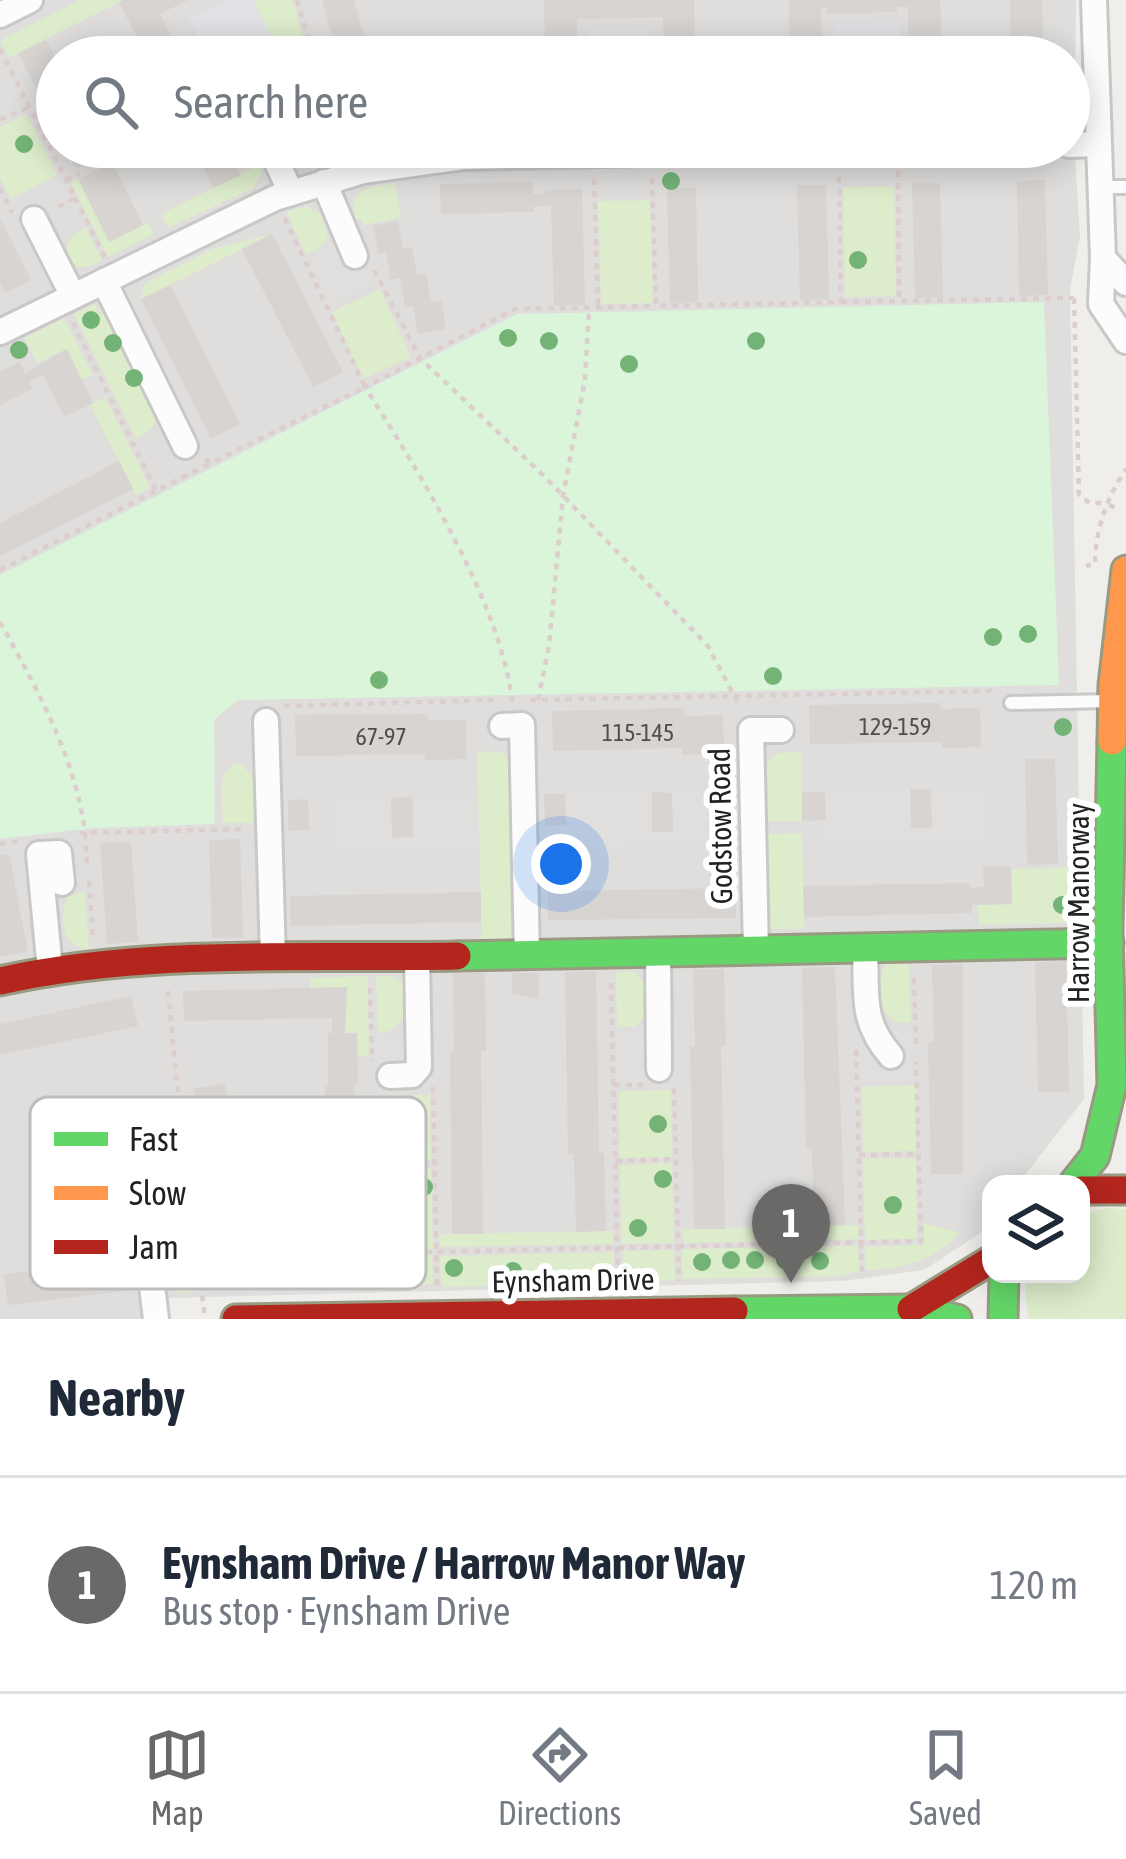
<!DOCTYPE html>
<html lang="en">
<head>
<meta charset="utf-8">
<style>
	body { margin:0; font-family:"Asap Condensed",sans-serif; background:#f6f6f7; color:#1f2937 }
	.controls { position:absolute; right:36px; bottom:36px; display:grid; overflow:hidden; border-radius:24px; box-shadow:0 6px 30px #0003 }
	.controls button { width:108px; height:108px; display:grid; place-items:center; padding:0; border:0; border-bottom:3px solid #e0e1e3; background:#fff; color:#1f2937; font:60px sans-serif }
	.you { position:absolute; left:561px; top:864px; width:42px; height:42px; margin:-30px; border:9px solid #fff; border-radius:50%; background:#1a73e8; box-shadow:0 0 0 18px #1a73e833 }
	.badge { display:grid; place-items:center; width:78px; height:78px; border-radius:50%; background:#6a6968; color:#fff; font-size:39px; font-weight:700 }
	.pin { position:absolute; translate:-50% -99px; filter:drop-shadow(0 3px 6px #0008) }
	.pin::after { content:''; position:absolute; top:63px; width:42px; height:36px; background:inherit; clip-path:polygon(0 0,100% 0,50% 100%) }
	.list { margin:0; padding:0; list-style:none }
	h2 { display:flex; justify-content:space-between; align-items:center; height:156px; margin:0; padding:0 48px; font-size:51px }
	h2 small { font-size:39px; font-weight:400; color:#747a83 }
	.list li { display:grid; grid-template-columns:78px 1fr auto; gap:36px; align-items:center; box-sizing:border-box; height:216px; padding:0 48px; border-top:3px solid #e0e1e3 }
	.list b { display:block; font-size:45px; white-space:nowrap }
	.list p { margin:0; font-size:39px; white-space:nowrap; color:#747a83 }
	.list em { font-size:39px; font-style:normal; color:#747a83 }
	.icon { flex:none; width:66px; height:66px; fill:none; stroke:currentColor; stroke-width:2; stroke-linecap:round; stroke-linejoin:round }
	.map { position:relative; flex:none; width:1126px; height:1319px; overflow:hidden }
	.search { position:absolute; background:#fff; box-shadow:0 6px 30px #0003; left:36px; right:36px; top:36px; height:132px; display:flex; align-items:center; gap:30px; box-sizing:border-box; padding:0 42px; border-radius:66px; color:#747a83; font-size:45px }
	.sheet { height:372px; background:#fff }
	nav { display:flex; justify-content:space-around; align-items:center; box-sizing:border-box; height:168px; border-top:3px solid #e0e1e3; background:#fff; font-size:33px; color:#747a83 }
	nav a { display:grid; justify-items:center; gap:6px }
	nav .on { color:#6a6968 }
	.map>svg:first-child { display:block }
	.residential { fill:#dfdedc; fill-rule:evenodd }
	.grass { fill:#ddeccb }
	.park { fill:#daf5da }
	.parking { fill:#e0dfde }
	.plaza { fill:#e2e1e5 }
	.building { fill:#d7d4d2 }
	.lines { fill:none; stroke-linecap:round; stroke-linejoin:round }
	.lane-casing { stroke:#c9c8c7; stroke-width:18 }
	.street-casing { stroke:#c9c8c7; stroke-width:30 }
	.fast-casing { stroke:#999a82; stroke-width:33 }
	.slow-casing { stroke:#999a82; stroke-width:33 }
	.jam-casing { stroke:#999a82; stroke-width:33 }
	.path { stroke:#dccecd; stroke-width:4.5; stroke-dasharray:6 6; stroke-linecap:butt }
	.lane { stroke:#fdfcfc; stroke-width:12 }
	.street { stroke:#fdfcfc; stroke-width:24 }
	.fast { stroke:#63d668; stroke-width:27 }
	.slow { stroke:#ff974d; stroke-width:27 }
	.jam { stroke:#b3261e; stroke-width:27 }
	.tree { fill:#73b476 }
	.labels { text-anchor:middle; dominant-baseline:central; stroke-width:12; stroke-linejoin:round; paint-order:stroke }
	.number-label { font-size:24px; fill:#4f4e4e }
	.street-label { font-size:30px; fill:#222; stroke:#fff }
	.key { fill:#fff; stroke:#bdbdbd; stroke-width:3 }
	.key-label { font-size:33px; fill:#222 }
</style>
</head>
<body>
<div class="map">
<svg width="1126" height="1319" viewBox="0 0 1126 1319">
	<rect width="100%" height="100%" fill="#f0eeeb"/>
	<!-- residential -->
	<path class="residential" d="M0 0H1076L1074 137 1080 237 1070 289 1084 1099 1018 1184H991V1218L979 1234 924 1270 843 1281 166 1298 167 1319H0ZM57 57H1069V147H57Z"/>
	<!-- grass -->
	<g class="grass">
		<polygon points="80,0 123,0 9,58 0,41"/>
		<polygon points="253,0 293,0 303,39 278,50"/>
		<polygon points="26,114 57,175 11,199 0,178 0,127"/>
		<polygon points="260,165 262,172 253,188 168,228 161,214"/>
		<polygon points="78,179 109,241 148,223 154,234 108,257 71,183"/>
		<path d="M395 183 401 217 364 225 361 219 356 220C346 188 369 188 395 183Z"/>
		<polygon points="894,186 896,296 845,297 843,187"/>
		<polygon points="650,200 653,303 601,304 598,201"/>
		<polygon points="305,206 321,214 328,237 321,247 306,254 286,212"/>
		<path d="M86 228 102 260 88 267H77C60 251 66 237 86 228Z"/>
		<polygon points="272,234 141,299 145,283 212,249"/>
		<polygon points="380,289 411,357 363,379 332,312"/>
		<path d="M94 304 100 315 108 312 156 411C157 428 150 432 136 439L74 314Z"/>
		<polygon points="64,318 93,375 82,380 66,349 37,363 24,338"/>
		<polygon points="105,397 150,488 136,495 90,405"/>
		<polygon points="495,751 505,754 512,767 516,933 512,938 482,939 477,753"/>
		<polygon points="801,752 802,821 768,821 764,818 763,765 778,753"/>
		<path d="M235 764H242L253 778 254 823H223C222 803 215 774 235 764Z"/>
		<polygon points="802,833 804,929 773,929 766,924 761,842 769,834"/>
		<polygon points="1078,867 1079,898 1067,923 979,925 978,905 1012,904 1012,869"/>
		<path d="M85 892 89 949C61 949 59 919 67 897Z"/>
		<polygon points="885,964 909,964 911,1023 894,1022 879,1006 878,982"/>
		<polygon points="616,972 635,972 646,984 646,1015 635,1027 617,1027"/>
		<polygon points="368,976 369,1056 357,1056 357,1033 345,1033 347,988 310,988 310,978"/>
		<path d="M376 977 391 976 403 982C409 1007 407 1030 378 1033Z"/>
		<polygon points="915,1085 916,1151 863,1152 862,1087"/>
		<polygon points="671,1090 672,1157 620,1158 619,1091"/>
		<polygon points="430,1095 431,1160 378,1162 377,1096"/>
		<polygon points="916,1158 917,1239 865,1240 863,1159"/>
		<polygon points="672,1163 674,1243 622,1244 620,1165"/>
		<polygon points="431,1169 433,1249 380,1250 379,1170"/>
		<polygon points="182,1205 187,1207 197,1285 194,1290 181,1294 165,1283 159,1231 164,1208"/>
		<polygon points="1107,1208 1126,1209 1126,1319 1029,1319 1025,1294 1028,1274 1081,1274 1081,1214"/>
		<path d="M924 1223 960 1233C932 1261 905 1269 866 1270L865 1247 924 1245Z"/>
		<polygon points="198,1224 218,1224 219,1260 255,1260 256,1288 205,1290"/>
		<polygon points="859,1225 859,1239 684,1243 681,1229"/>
		<polygon points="613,1231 613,1244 440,1247 439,1234"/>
		<polygon points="858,1246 859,1271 840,1276 682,1279 682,1249"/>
		<polygon points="674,1250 675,1280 623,1281 622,1251"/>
		<polygon points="614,1252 614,1283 441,1287 440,1256"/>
		<polygon points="432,1254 433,1284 382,1286 381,1256"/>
	</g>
	<!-- park -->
	<polygon class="park" points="1044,302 1059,685 238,700 214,720 215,824 92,828 0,839 0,575 517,314"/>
	<!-- parking -->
	<g class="parking">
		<polygon points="356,234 378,280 331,305 307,256"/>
		<polygon points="986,788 987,838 826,841 825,792 910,789 911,828 931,828 931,789"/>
		<polygon points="733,791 735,842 548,846 545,826 565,794 652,792 653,832 673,832 672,793"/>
		<polygon points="478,796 479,849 336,851 334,799 391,798 393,837 413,837 413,797"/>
		<polygon points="873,1018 888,1030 911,1030 912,1077 860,1078 858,1019"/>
		<polygon points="616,1033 667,1033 668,1080 617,1082"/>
		<polygon points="427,1037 428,1086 375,1087 374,1038"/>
	</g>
	<!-- plaza -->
	<g class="plaza">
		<polygon points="226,0 253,0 282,57 208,57 189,19"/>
		<polygon points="900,22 900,57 834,57 833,25"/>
		<polygon points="589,30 648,30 648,57 590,57"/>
	</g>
	<!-- building -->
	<g class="building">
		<polygon points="123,0 188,0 160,14 181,57 147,57 119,2"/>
		<polygon points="322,0 354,0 366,44 337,52"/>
		<polygon points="544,0 694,0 695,57 664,57 663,17 577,19 577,57 545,57"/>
		<polygon points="789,0 940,0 942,57 909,57 908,7 897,7 897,12 827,14 826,8 821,8 822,57 790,57"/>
		<polygon points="1010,0 1042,0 1043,57 1011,57"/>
		<polygon points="46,40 57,61 57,130 18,53"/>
		<polygon points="66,147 99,147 103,154 77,168"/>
		<polygon points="192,147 227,147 241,175 214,188"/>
		<polygon points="112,162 143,225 109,242 78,179"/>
		<polygon points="1045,180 1048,295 1019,296 1017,181"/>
		<polygon points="533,182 533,194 545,194 545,190 582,189 585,305 554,305 551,206 534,207 534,212 441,214 440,184"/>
		<polygon points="912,183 940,183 943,297 915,298"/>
		<polygon points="797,185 826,185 829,299 800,300"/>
		<polygon points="667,188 696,188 698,302 670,303"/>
		<polygon points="0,218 31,280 5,293 0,283"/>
		<polygon points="398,221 403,249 412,247 417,275 426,273 431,302 441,300 446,329 418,334 413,306 405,307 400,278 391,280 386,252 379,254 373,226"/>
		<polygon points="272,234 343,372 313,387 242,249"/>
		<polygon points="170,285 240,424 211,439 141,299"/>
		<polygon points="67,349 93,403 64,417 43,375 29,382 32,389 0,405 0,371 19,362 25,373"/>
		<polygon points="119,461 133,489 0,556 0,523"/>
		<polygon points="940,703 940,709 980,708 981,747 942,748 942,742 810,744 809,705"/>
		<polygon points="684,708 684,716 723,715 724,754 682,755 682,748 553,751 552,711"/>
		<polygon points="427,714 428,720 466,720 466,759 425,760 425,754 296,756 295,715"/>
		<polygon points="1025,759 1055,759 1058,864 1027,865"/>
		<polygon points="910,789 931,789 932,828 911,828"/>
		<polygon points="652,792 672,793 673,832 652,832"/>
		<polygon points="802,792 825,792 826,820 802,821"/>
		<polygon points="544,794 565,794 566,825 545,826"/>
		<polygon points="396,797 413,797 413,837 392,838 391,798"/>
		<polygon points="308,799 309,830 288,831 288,800"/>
		<polygon points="240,839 243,938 212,938 209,840"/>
		<polygon points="131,842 138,942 107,944 100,843"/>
		<polygon points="9,854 28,952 0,957 0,855"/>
		<polygon points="1011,866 1012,904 972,905 972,913 804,917 803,886 969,883 970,888 984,887 983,867"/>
		<polygon points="736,888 736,918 548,920 548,891"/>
		<polygon points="481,892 481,922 290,926 290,896"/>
		<polygon points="1066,961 1069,1092 1038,1092 1035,962"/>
		<polygon points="963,964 963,1174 931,1174 928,1042 934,1042 932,965"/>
		<polygon points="835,967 845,1225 814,1226 812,1148 806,1148 802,968"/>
		<polygon points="693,969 724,969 726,1046 721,1046 725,1229 694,1229 690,1047 695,1047"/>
		<polygon points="596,971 599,1153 604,1153 606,1231 576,1232 574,1154 568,1154 565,972"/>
		<polygon points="453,973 485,973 486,1051 481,1051 483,1234 452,1234 450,1052 454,1052"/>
		<polygon points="512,973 539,973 539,999 512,994"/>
		<polygon points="347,987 345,1033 357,1033 358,1084 354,1084 357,1256 328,1257 325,1085 328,1085 328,1033 332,1033 332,1018 184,1021 183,991"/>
		<polygon points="131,996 138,1026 0,1055 0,1024"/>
		<polygon points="225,1084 237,1187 235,1228 280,1227 280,1259 219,1260 221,1213 209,1215 194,1088"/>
		<polygon points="149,1107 153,1138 122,1142 121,1136 112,1136 125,1245 118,1246 124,1291 8,1305 4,1274 101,1263 100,1248 95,1248 79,1122 120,1119 119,1111"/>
	</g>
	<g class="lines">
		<defs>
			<g id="lane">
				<polyline points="1099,187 1126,187"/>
				<polyline points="1011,703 1111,701"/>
			</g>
			<g id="street">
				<polyline points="1094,0 1103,258 1101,304 1126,341"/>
				<polyline points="0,15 30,0"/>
				<polyline points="1069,145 1097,144"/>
				<polyline points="270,147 291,193"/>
				<polyline points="324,182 355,256"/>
				<polyline points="34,219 73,296"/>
				<polyline points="1103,258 1126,283"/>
				<polyline points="104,281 185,446"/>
				<polyline points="0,332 275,198 363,171 463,157 932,147"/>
				<polyline points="266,721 273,958"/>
				<polyline points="502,726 522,725 527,956"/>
				<path d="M865 950C867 994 860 1021 891 1056"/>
				<polyline points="756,951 751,730 781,730"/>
				<polyline points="658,953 659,1069"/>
				<polyline points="50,970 39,854 59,853 62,883"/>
				<polyline points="390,1076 412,1075 419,1067 417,958"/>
				<polyline points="156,1319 139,1179 170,1175"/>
			</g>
			<g id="fast">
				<polyline points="457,956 1109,943"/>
				<polyline points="1073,1184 1095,1156 1112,1085 1108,930 1112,741"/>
				<polyline points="734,1311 911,1309 957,1319"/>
				<polyline points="1003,1319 1004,1274"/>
			</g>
			<polyline id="slow" points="1112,741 1113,685 1126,570"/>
			<g id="jam">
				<path d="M0 981C148 948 306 959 457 956"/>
				<polyline points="1081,1190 1126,1190"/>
				<polyline points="911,1309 991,1260"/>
				<polyline points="236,1319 734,1311"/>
			</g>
		</defs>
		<!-- lane casing -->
		<use href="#lane" class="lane-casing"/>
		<!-- street casing -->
		<use href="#street" class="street-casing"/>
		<!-- fast casing -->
		<use href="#fast" class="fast-casing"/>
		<!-- slow casing -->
		<use href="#slow" class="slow-casing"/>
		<!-- jam casing -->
		<use href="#jam" class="jam-casing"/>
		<!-- path -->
		<g class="path">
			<polyline points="297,0 314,57"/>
			<polyline points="368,48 415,39 414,57"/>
			<polyline points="0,49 75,198 53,210"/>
			<polyline points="280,54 309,40"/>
			<polyline points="338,57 339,57"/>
			<polyline points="0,120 27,108"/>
			<polyline points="106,160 124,151 129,164"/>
			<polyline points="898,171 899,301"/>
			<polyline points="652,178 656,306 841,302 839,170"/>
			<polyline points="594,179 598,305"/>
			<polyline points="66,180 80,174"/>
			<polyline points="0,188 12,213"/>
			<polyline points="75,198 105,257"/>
			<polyline points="374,270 420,358 544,476 708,646 740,707"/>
			<polyline points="1074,298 1079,495 1090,503 1102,503"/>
			<polyline points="841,302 1074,298"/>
			<polyline points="73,323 156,490"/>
			<polyline points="205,459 211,463 365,387 284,217"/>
			<polyline points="1109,505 1116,508"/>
			<path d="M1095 562C1096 527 1107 498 1126 469"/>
			<polyline points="1086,566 1091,565"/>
			<polyline points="0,570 209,464"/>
			<path d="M0 622C36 687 76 758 85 833L74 834"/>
			<polyline points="530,700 991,691 997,695"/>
			<polyline points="538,700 549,646 563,496 585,379 589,308"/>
			<path d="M512 702C502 605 418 470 365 387L515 309 656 306"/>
			<polyline points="284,706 495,700"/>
			<polyline points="0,844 21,841"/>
			<polyline points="87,863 85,833 247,829"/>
			<polyline points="89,881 93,935"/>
			<polyline points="914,978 916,1050"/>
			<polyline points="611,983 618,1284"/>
			<polyline points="370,988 372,1061"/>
			<polyline points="168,991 184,1153"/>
			<polyline points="856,1050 862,1278"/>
			<polyline points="614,1085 643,1085"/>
			<polyline points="433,1087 437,1286"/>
			<polyline points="674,1088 679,1281"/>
			<polyline points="373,1096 378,1289"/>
			<polyline points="859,1155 919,1154"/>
			<polyline points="616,1161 676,1159"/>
			<polyline points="375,1166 433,1165"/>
			<polyline points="189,1188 205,1319"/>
			<polyline points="378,1253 921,1241 916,1062"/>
		</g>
		<!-- lane -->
		<use href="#lane" class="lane"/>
		<!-- street -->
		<use href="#street" class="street"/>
		<!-- fast -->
		<use href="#fast" class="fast"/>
		<!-- slow -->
		<use href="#slow" class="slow"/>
		<!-- jam -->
		<use href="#jam" class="jam"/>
	</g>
	<!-- trees -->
	<g class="tree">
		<circle cx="24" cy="144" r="9"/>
		<circle cx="314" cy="158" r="9"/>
		<circle cx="671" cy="181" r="9"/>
		<circle cx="858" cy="260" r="9"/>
		<circle cx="91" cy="320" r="9"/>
		<circle cx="508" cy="338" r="9"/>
		<circle cx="549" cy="341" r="9"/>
		<circle cx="756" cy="341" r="9"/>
		<circle cx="113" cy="343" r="9"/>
		<circle cx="19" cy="350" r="9"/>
		<circle cx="629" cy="364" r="9"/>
		<circle cx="134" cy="378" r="9"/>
		<circle cx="1028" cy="634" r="9"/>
		<circle cx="993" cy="637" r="9"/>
		<circle cx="773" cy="676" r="9"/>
		<circle cx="379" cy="680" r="9"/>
		<circle cx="1063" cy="727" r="9"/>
		<circle cx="1062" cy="905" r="9"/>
		<circle cx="658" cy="1124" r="9"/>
		<circle cx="663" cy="1179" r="9"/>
		<circle cx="424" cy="1187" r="9"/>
		<circle cx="893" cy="1205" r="9"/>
		<circle cx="638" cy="1228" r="9"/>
		<circle cx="731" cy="1260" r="9"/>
		<circle cx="755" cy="1260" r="9"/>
		<circle cx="785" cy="1260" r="9"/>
		<circle cx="820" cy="1261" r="9"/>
		<circle cx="702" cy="1262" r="9"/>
		<circle cx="454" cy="1268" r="9"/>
		<circle cx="513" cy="1271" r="9"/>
	</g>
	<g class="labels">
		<!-- number labels -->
		<g class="number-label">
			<text x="895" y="726">129-159</text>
			<text x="638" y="732">115-145</text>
			<text x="381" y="736">67-97</text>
		</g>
		<!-- street labels -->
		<g class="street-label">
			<text transform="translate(720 826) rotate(-91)">Godstow Road</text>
			<text transform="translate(1078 903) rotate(-90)">Harrow Manorway</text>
			<text transform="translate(573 1280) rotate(-1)">Eynsham Drive</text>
		</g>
	</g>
	<!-- legend -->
	<rect x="30" y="1097" width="396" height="192" rx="18" class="key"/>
	<rect x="54" y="1132" width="54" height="14" fill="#63d668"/>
	<rect x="54" y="1186" width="54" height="14" fill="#ff974d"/>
	<rect x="54" y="1240" width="54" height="14" fill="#b3261e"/>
	<g class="key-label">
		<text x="129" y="1151">Fast</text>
		<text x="129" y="1205">Slow</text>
		<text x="129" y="1259">Jam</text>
	</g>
</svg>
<div class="controls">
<button><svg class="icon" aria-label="layers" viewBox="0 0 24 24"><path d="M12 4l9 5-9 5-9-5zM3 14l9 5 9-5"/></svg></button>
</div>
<div class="you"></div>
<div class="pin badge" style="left:791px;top:1283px">1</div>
<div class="search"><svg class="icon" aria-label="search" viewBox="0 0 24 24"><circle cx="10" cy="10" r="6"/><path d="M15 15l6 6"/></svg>Search here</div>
</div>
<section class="sheet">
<h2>Nearby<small></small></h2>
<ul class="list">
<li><span class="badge">1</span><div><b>Eynsham Drive / Harrow Manor Way</b><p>Bus stop · Eynsham Drive</p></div><em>120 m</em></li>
</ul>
</section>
<nav>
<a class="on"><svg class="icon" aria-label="map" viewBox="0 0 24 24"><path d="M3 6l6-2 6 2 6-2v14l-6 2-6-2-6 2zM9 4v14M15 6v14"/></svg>Map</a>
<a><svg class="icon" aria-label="directions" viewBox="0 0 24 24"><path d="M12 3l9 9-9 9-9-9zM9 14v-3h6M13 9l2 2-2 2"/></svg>Directions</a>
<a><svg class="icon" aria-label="saved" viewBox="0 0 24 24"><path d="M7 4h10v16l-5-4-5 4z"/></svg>Saved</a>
</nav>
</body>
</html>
